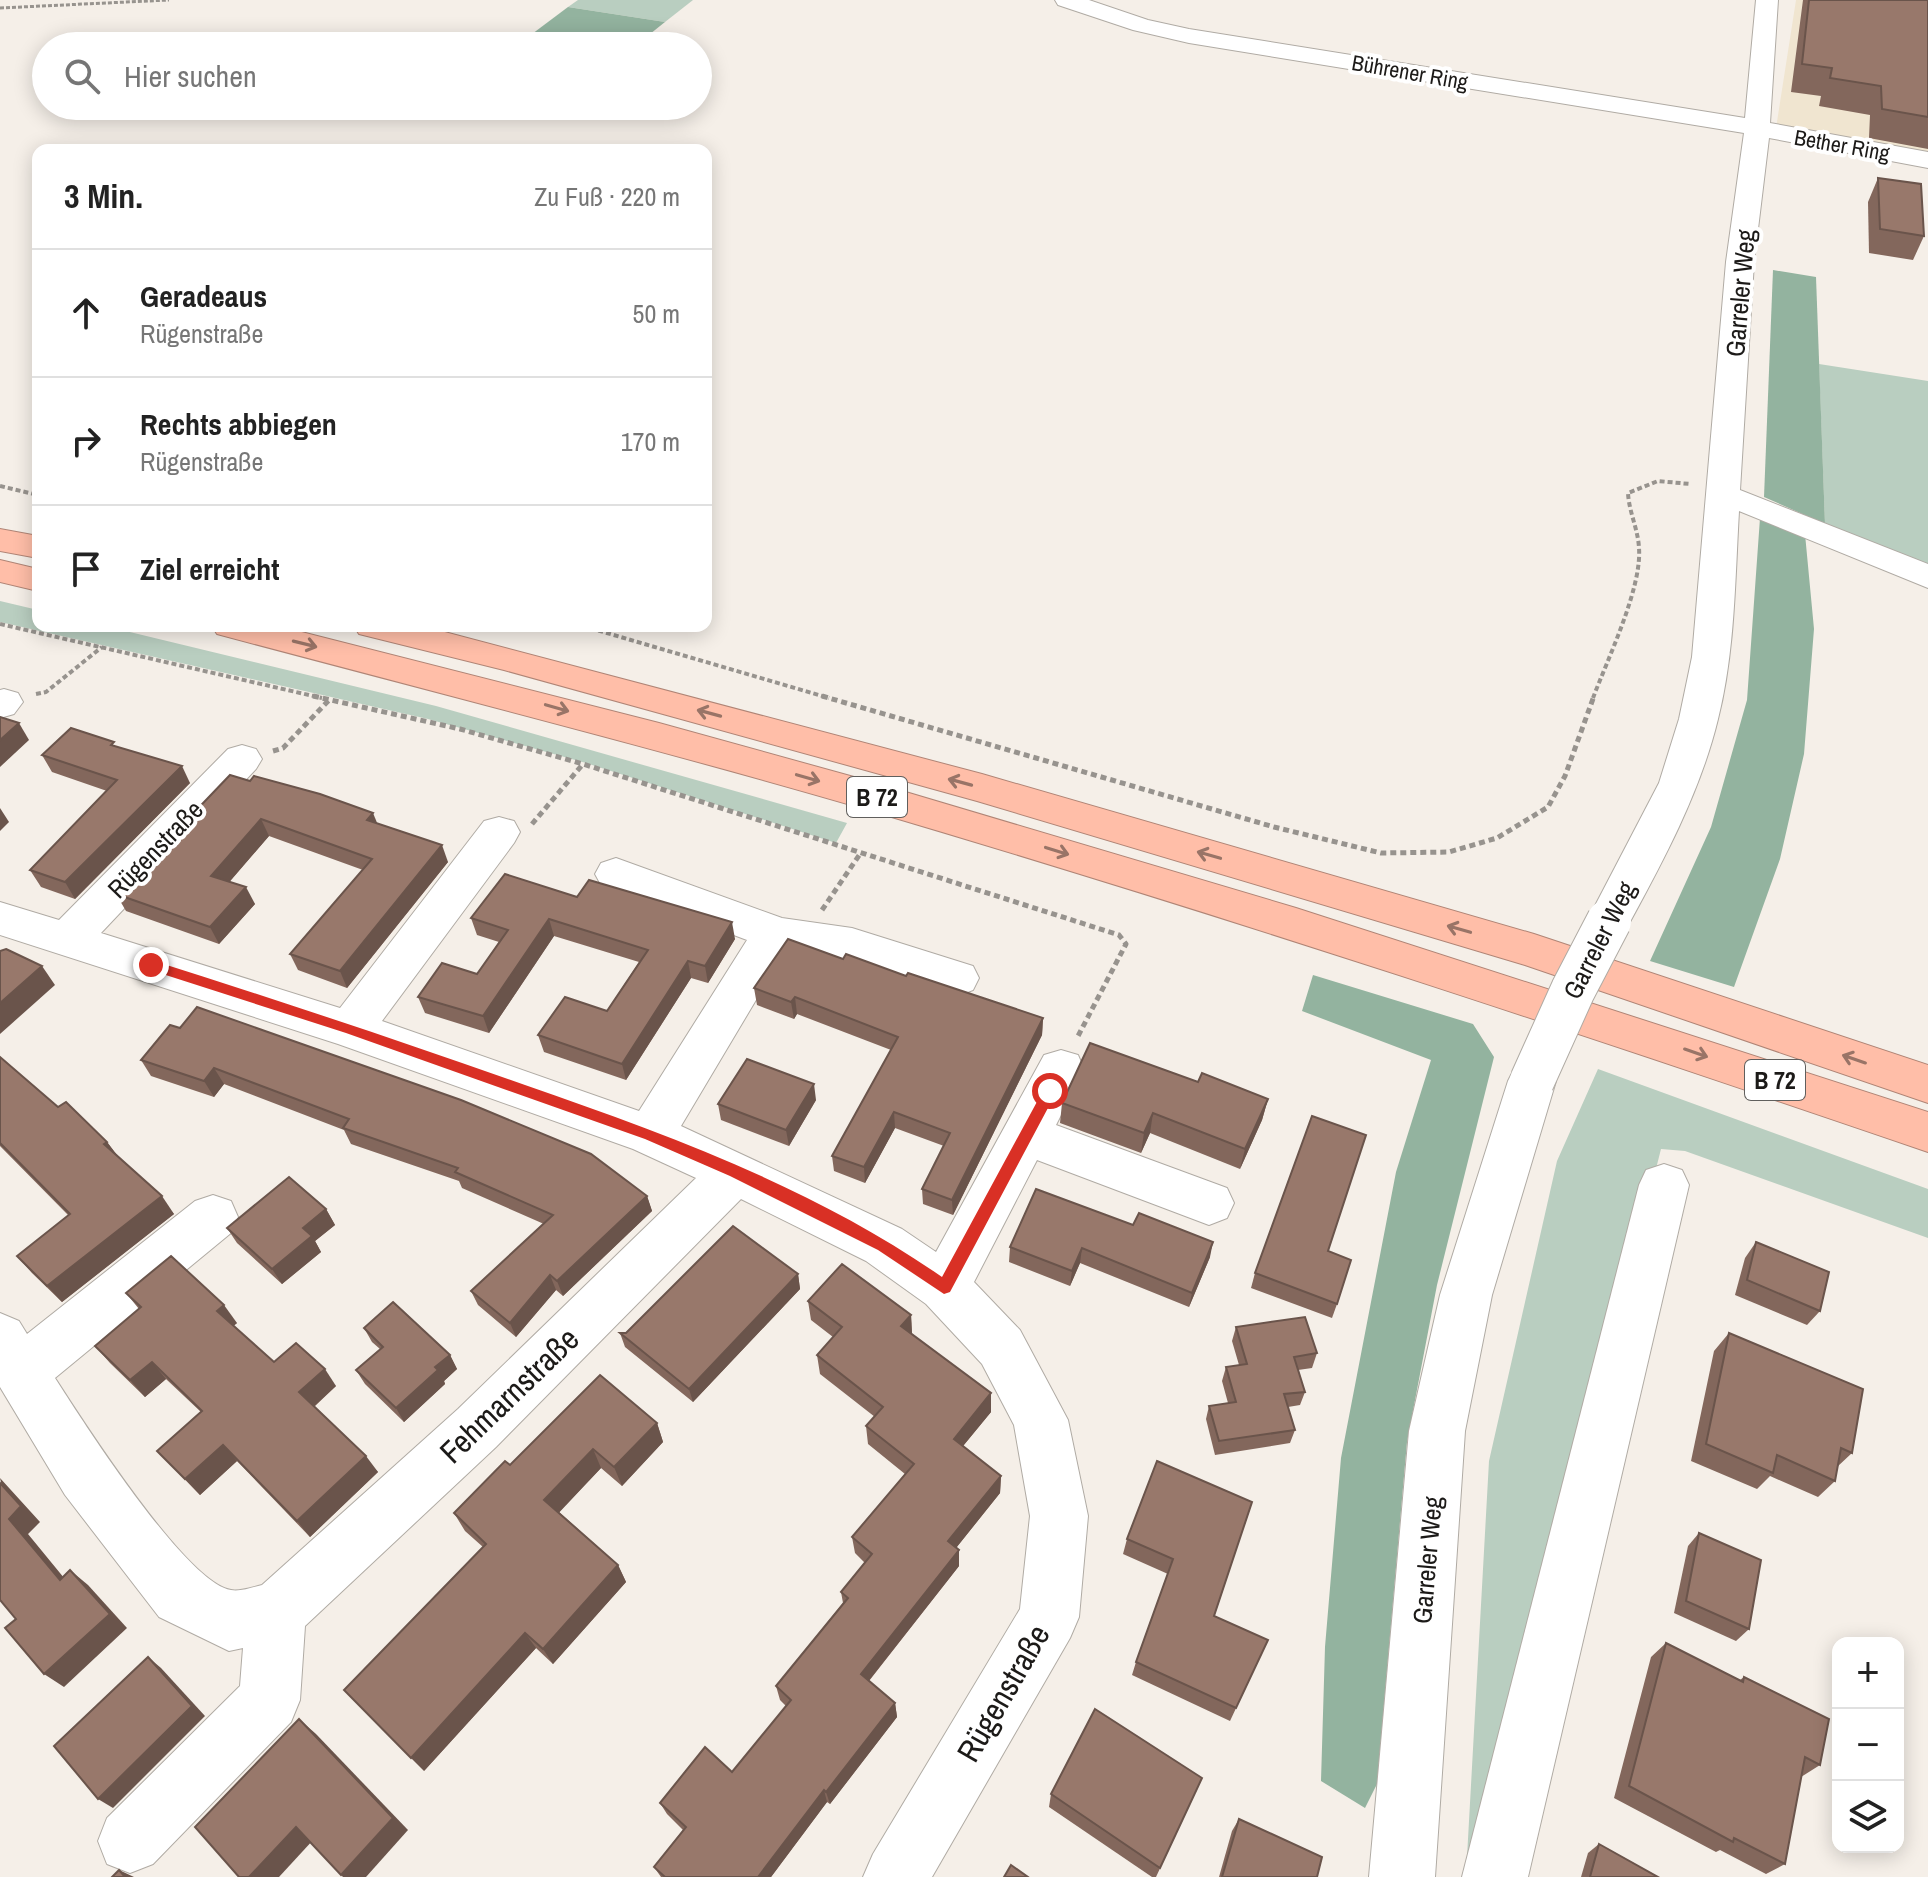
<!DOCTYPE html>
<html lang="de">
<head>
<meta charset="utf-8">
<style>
	body { margin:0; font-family:"Archivo Narrow",sans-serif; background:#f6f6f6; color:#222 }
	.controls { position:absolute; right:24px; bottom:24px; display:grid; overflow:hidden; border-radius:16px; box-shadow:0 4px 20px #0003 }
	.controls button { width:72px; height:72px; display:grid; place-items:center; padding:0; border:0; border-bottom:2px solid #e0e0e0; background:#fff; color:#222; font:40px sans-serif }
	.stop { position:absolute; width:24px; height:24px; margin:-18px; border:6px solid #d93025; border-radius:50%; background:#fff }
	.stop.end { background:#d93025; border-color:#fff; box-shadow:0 2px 8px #0008 }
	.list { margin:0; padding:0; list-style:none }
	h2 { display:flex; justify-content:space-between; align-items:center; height:104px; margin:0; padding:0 32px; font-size:34px }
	h2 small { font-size:26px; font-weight:400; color:#767676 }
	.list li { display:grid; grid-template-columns:52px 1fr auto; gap:24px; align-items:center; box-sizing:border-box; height:128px; padding:0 32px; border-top:2px solid #e0e0e0 }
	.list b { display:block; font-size:30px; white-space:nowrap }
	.list p { margin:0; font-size:26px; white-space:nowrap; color:#767676 }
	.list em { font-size:26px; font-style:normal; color:#767676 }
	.icon { flex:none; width:44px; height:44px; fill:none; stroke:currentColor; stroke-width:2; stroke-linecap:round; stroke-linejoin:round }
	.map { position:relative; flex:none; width:1928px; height:1877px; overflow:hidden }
	.search { position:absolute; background:#fff; box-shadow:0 4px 20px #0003; left:32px; top:32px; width:680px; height:88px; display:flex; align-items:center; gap:20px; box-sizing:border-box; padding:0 28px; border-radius:44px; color:#767676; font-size:30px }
	.panel { position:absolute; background:#fff; box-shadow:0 4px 20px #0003; left:32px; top:144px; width:680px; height:488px; border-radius:16px }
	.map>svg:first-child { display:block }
	.industrial { fill:#f0e5d0 }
	.green { fill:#b9cec0 }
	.forest { fill:#93b39f }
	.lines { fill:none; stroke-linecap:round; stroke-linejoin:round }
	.minor-casing { stroke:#b0aba4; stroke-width:2 }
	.highway-casing { stroke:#b08576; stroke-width:2 }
	.path-far2 { stroke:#97938e; stroke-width:3; stroke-dasharray:4 2; stroke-linecap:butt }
	.path-far1 { stroke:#97938e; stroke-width:4; stroke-dasharray:5 3; stroke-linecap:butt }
	.path { stroke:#97938e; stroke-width:5; stroke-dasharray:6 4; stroke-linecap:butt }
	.minor { fill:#fff; fill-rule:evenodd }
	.highway { fill:#ffbea8; fill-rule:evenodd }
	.minor-bridge-casing { stroke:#b0aba4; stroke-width:46; stroke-linecap:butt }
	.minor-bridge { stroke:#fff; stroke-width:44 }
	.wall { fill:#83675c }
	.shaded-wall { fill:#6a544b }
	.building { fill:#98786b; stroke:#6a544b; stroke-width:2 }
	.oneway { stroke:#997467 }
	.route { fill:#d93025 }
	.labels { text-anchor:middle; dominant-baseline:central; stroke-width:8; stroke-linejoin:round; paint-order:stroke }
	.far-street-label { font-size:22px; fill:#1c1a18; stroke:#fff }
	.shield { fill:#fff; stroke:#605f5d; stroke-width:2 }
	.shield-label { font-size:24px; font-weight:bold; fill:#1c1a18 }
	.street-label { font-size:26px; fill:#1c1a18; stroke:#fff }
	.near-street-label { font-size:32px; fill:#1c1a18; stroke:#fff }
</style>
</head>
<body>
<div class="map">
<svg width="1928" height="1877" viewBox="0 0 1928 1877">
	<rect width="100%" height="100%" fill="#f5efe8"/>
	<!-- industrial -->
	<polygon class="industrial" points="1796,0 1928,0 1928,153 1776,128"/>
	<!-- green -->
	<g class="green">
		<polygon points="578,0 693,0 665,22 568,7"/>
		<polygon points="1819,364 1928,381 1928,569 1825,524"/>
		<polygon points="0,601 38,610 38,626 105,626 436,706 847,823 836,843 586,763 428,719 0,622"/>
		<polygon points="1598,1069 1928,1189 1928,1238 1685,1151 1661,1149 1477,1877 1466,1875 1489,1461 1557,1161"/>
	</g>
	<!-- forest -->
	<g class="forest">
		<polygon points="568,7 665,22 635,46 516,46"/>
		<polygon points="1773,270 1816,277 1825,524 1764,497"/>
		<polygon points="1760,518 1805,534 1814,629 1804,754 1780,859 1734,987 1650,961 1711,827 1747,700"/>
		<polygon points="1313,975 1473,1024 1494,1057 1437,1285 1407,1442 1377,1784 1365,1808 1321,1781 1325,1647 1341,1458 1396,1172 1431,1060 1302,1011"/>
	</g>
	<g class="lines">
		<defs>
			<g id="minor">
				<path d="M1055 0H1089L1148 20 1189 29 1745 118 1756 0H1778L1770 123 1928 152V168L1769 138 1754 262 1740 490 1928 564V588L1739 511C1735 580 1735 652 1718 719 1700 794 1661 865 1624 933L1609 938 1594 933 1587 921 1659 783 1679 719 1692 657 1726 262 1744 133 1189 43 1133 30 1058 5Z"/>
				<polygon points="4,689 18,693 23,702 14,714 0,718 0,690"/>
				<path d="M242 745 256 749 262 759 256 769 101 933 340 1008 484 821 499 817 514 821 520 832 514 843 382 1021 639 1111 747 940 601 885 595 874 601 863 616 858 782 918 852 928 973 966 979 978 973 990 957 996 852 962 789 952 775 968 681 1126 902 1229 936 1252 1044 1055 1061 1050 1078 1055 1084 1069 1056 1125 1227 1188 1234 1203 1227 1218 1209 1225 1037 1160 974 1282 1020 1330 1068 1420 1088 1516 1079 1617 1070 1638 932 1877H863L873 1854 1020 1609 1030 1516 1014 1425 982 1364 926 1304 866 1261 741 1199 496 1447 305 1626 300 1700 291 1722 153 1864 130 1873 107 1864 98 1841 107 1818 240 1686 243 1648 229 1651 159 1617 65 1495 0 1387V1313L19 1321 27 1334 195 1201 213 1195 231 1201 238 1217 231 1233 55 1378C82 1420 186 1583 231 1590 240 1592 253 1587 262 1585L458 1409 696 1178 633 1149 338 1044 0 935V902L59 920 228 749Z"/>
				<polygon points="1532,1062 1549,1067 1556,1081 1492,1295 1465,1431 1435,1877 1369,1877 1409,1431 1440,1295 1508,1081 1515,1067"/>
				<polygon points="1664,1164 1682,1170 1689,1185 1528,1877 1462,1877 1639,1185 1646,1170"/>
			</g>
			<g id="highway">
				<polygon points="0,529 38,536 38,558 0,551"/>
				<polygon points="0,560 38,569 38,591 0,582"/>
				<path d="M212 626H278L659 723 872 782 1296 908 1928 1112V1152C1577 1032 1224 915 868 810 652 747 434 692 217 634Z"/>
				<polygon points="354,626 422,626 982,774 1534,934 1928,1065 1928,1103 1525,965 977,801 504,670 359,634"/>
			</g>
		</defs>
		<!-- minor casing -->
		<use href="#minor" class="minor-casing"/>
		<!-- highway casing -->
		<use href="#highway" class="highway-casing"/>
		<!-- path-far2 -->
		<polyline class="path-far2" points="0,8 169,0"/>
		<!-- path-far1 -->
		<g class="path-far1">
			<polyline points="0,486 38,495"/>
			<polyline points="0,624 322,698"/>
			<polyline points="583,626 829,698"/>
			<polyline points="36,694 46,692 102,647"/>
			<path d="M1593 698C1608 658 1642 588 1639 548 1638 529 1629 512 1628 493L1658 481 1690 484"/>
		</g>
		<!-- path -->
		<g class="path">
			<polyline points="313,696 460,729 583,764 1119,935 1126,944 1077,1038"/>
			<polyline points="822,696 1274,827 1381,853 1449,852 1497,838 1548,807 1565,776 1594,696"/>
			<polyline points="273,751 283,748 330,699"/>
			<polyline points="532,824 583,764"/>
			<polyline points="822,910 860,854"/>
		</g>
		<!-- minor -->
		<use href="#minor" class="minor"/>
		<!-- highway -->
		<use href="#highway" class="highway"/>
		<defs>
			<polyline id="minor-bridge" points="1532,1081 1573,990 1609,921"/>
		</defs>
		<!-- minor-bridge casing -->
		<use href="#minor-bridge" class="minor-bridge-casing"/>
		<!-- minor-bridge -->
		<use href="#minor-bridge" class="minor-bridge"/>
	</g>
	<!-- wall -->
	<g class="wall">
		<polygon points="1803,0 1928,0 1928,149 1869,138 1870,115 1819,106 1821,96 1791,92"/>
		<polygon points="1878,178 1924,236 1913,260 1869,253 1868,202"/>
		<polygon points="116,746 190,783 75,899 41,887 30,870 107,791 52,772 42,755"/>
		<polygon points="250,781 378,824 448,862 347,988 298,970 290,954 363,870 269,836 229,882 255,904 219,944 126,911 116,894"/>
		<polygon points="577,897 735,939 708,983 691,978 626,1080 544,1052 538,1035 607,1011 639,962 554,936 489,1033 425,1013 418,997 477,974 499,942 477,935 471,918"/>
		<polygon points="843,959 906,976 1043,1018 1042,1035 953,1215 923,1204 922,1189 944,1146 895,1128 865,1183 834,1171 832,1156 891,1050 797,1014 794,1019 757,1005 754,988"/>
		<polygon points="170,1025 647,1196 652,1211 563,1296 556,1290 516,1337 478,1305 471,1291 544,1224 462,1188 459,1181 351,1144 344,1130 224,1084 214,1097 151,1076 141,1060"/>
		<polygon points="0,1057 58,1107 107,1142 119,1158 174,1214 62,1302 32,1273 17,1256 69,1216 0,1146"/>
		<polygon points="1198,1082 1268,1099 1262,1120 1240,1169 1150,1133 1141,1153 1060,1123 1062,1103"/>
		<polygon points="816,1100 789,1146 721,1120 718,1104"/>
		<polygon points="1036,1189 1210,1257 1189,1307 1080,1263 1070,1286 1009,1262 1010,1247"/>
		<polygon points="326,1209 335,1225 315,1241 321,1252 282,1284 237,1243 227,1228"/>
		<polygon points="1756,1242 1820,1311 1807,1325 1735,1295 1745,1258"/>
		<polygon points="1328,1251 1337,1304 1332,1318 1251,1288 1255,1273"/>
		<polygon points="798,1274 800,1289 693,1402 625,1347 620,1333 626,1333"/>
		<polygon points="126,1293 237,1323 233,1326 274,1362 336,1386 314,1407 378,1472 310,1537 237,1461 200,1495 157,1451 201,1412 166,1379 145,1397 110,1363 95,1346 139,1309"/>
		<polygon points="808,1301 911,1315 912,1334 991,1412 963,1446 1001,1476 1000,1493 956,1548 959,1566 869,1681 895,1703 897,1717 830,1804 827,1802 771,1877 661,1877 654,1867 683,1830 667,1814 660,1803 732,1772 786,1706 780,1700 776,1686 843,1603 841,1592 865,1563 855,1553 852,1537 905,1474 868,1444 866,1426 875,1417 820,1374 817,1355 833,1337 811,1320"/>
		<polygon points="1236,1327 1317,1353 1312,1368 1298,1370 1305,1392 1300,1405 1288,1407 1295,1430 1290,1443 1215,1455 1206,1419 1209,1406 1228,1403 1222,1381 1226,1367 1239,1365 1232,1341"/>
		<polygon points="364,1328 450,1355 457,1369 444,1381 445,1384 404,1422 365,1384 356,1370 380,1349 372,1342"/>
		<polygon points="1729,1333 1852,1453 1837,1467 1835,1481 1818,1497 1770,1476 1757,1489 1691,1461 1714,1351"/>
		<polygon points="657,1423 663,1442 622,1486 601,1468 559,1512 618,1565 626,1582 553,1664 536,1648 424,1771 483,1547 465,1531 454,1513 510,1465"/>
		<polygon points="1157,1461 1214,1616 1268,1640 1230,1721 1132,1675 1136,1662 1168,1574 1123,1554 1127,1539"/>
		<polygon points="1699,1533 1749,1629 1736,1641 1674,1613 1688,1546"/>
		<polygon points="1666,1643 1740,1680 1744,1677 1820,1765 1801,1777 1785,1864 1766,1874 1720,1850 1716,1852 1614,1798 1651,1657"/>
		<polygon points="1202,1778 1156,1877 1152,1877 1049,1807 1051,1794"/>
		<polygon points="1239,1819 1317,1877 1219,1877 1232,1831"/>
		<polygon points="1599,1844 1658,1877 1581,1877 1588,1853"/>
	</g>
	<!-- shaded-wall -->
	<g class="shaded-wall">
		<polygon points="19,723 29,740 0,767 0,740"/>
		<polygon points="182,766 190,783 75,899 65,882"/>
		<polygon points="0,808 9,822 0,831"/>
		<polygon points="373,813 380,830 367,820"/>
		<polygon points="261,819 269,836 220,893 211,876"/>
		<polygon points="442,845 448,862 347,988 340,971"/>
		<polygon points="246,887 255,904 219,944 210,927"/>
		<polygon points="549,919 554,936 489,1033 483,1016"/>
		<polygon points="732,922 735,939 708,983 705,966"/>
		<polygon points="688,961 691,978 626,1080 622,1064"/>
		<polygon points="42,966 55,985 0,1034 0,1003"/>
		<polygon points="795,997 797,1014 794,1019 791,1002"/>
		<polygon points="1043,1018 1042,1035 953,1215 952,1200"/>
		<polygon points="214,1068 224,1084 214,1097 204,1081"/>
		<polygon points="814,1084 816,1100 789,1146 786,1130"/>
		<polygon points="1268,1099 1262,1120 1240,1169 1245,1149"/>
		<polygon points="894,1112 895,1128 865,1183 864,1167"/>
		<polygon points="1153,1113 1150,1133 1141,1153 1144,1133"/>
		<polygon points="107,1142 120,1159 104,1144"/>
		<polygon points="162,1196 174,1214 62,1302 47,1286"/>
		<polygon points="647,1196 652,1211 563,1296 557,1281"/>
		<polygon points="326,1209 335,1225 315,1241 321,1252 282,1284 272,1269 303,1228"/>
		<polygon points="1213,1242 1210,1257 1189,1307 1192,1293"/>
		<polygon points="1082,1248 1080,1263 1070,1286 1072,1271"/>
		<polygon points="798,1274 800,1289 693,1402 689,1389"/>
		<polygon points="550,1275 556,1290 516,1337 510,1323"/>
		<polygon points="224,1305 237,1323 230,1329 217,1311"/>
		<polygon points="911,1315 912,1334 901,1326"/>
		<polygon points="450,1355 457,1369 444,1381 445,1384 404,1422 396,1408 435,1367"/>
		<polygon points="152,1362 166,1379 145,1397 130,1380"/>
		<polygon points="325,1369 336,1386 311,1409 299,1392"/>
		<polygon points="991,1393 991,1412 954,1457 954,1439"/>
		<polygon points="657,1423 663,1442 622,1486 614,1467"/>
		<polygon points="223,1445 237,1461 200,1495 185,1479"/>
		<polygon points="593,1449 601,1468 554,1518 544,1500"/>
		<polygon points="366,1456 378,1472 310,1537 297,1521"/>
		<polygon points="1001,1476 1000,1493 948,1558 948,1541"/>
		<polygon points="0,1478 40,1522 28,1534 78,1595 60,1580 9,1519"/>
		<polygon points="959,1550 959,1566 863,1688 861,1674"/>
		<polygon points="618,1565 626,1582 553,1664 543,1649"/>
		<polygon points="70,1570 88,1585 127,1628 64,1687 44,1674"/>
		<polygon points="525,1633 536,1648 424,1771 411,1758"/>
		<polygon points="148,1657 161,1668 205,1716 113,1808 98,1799"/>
		<polygon points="895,1703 897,1717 830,1804 826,1792"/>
		<polygon points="299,1719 316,1734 408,1830 366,1877 343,1877 341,1875"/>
		<polygon points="824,1790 827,1802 771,1877 758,1877"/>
		<polygon points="296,1827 314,1839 279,1877 249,1877"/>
		<polygon points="119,1870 134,1877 125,1877"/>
	</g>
	<!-- building -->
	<g class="building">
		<polygon points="1809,0 1928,0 1928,117 1882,109 1881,86 1830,78 1832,68 1802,64"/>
		<polygon points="1878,178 1921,184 1924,236 1880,229"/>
		<polygon points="0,717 19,723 0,740"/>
		<polygon points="71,728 114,742 111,745 182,766 65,882 30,870 117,780 42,755"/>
		<polygon points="230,775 250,781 254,776 320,794 373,813 367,820 442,845 340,971 290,954 372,859 261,819 211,876 246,887 210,927 116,894"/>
		<polygon points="505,874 577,897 589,880 732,922 705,966 688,961 622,1064 538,1035 565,997 607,1011 648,950 549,919 483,1016 418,997 442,963 477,974 508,930 471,918"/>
		<polygon points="788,939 843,959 846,954 906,976 908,973 1043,1018 952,1200 922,1189 950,1133 894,1112 864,1167 832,1156 898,1037 795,997 791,1002 754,988"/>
		<polygon points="6,949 42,966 0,1003 0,951"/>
		<polygon points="197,1007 461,1100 591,1154 647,1196 557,1281 550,1275 510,1323 471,1291 553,1215 455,1172 458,1168 343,1128 349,1119 214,1068 204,1081 141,1060 170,1025 180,1028"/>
		<polygon points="1090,1043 1198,1082 1202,1073 1268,1099 1245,1149 1153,1113 1144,1133 1062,1103"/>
		<polygon points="0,1057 58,1107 66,1102 107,1142 104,1144 162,1196 47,1286 17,1256 70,1214 0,1143"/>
		<polygon points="747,1059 814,1084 786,1130 718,1104"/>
		<polygon points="1312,1116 1366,1135 1328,1251 1351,1260 1337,1304 1255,1273"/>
		<polygon points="289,1177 326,1209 303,1228 312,1236 272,1269 227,1228"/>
		<polygon points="1036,1189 1133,1225 1139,1213 1213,1242 1192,1293 1082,1248 1072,1271 1010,1247"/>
		<polygon points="733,1226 798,1274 689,1389 620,1333 626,1333"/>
		<polygon points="1756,1242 1829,1272 1820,1311 1747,1280"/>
		<polygon points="171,1256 224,1305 217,1311 274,1362 296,1343 325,1369 299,1392 366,1456 297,1521 223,1445 185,1479 157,1451 202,1411 152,1362 130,1380 95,1346 141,1307 126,1293"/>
		<polygon points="842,1264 911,1315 901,1326 991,1393 954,1439 1001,1476 948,1541 959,1550 861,1674 895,1703 826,1792 824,1790 758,1877 665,1877 654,1867 686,1827 660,1803 705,1747 732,1772 791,1700 776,1686 848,1598 841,1592 872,1554 852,1537 914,1464 866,1426 883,1407 817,1355 842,1327 808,1301"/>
		<polygon points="393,1302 450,1355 435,1367 438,1370 396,1408 356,1370 383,1347 364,1328"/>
		<polygon points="1305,1317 1317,1353 1294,1357 1305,1392 1284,1394 1295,1430 1219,1441 1209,1406 1236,1402 1226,1367 1247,1364 1236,1327"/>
		<polygon points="1729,1333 1863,1389 1852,1453 1841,1448 1835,1481 1777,1455 1773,1473 1706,1444"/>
		<polygon points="600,1375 657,1423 614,1467 593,1449 544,1500 618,1565 543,1649 525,1633 411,1758 344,1690 486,1544 454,1513 505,1461 510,1465"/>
		<polygon points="1157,1461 1252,1502 1214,1616 1268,1640 1236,1708 1136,1662 1173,1559 1127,1539"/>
		<polygon points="0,1483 21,1506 9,1519 60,1580 70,1570 110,1614 44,1674 5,1628 16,1619 0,1600"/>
		<polygon points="1699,1533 1761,1560 1749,1629 1686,1601"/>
		<polygon points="1666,1643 1743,1682 1744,1677 1829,1719 1820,1765 1805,1757 1785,1864 1734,1838 1733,1842 1629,1786"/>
		<polygon points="148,1657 192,1706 98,1799 54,1746"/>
		<polygon points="1095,1709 1202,1778 1160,1868 1051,1794"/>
		<polygon points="299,1719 393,1818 341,1875 296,1827 249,1877 239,1877 195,1827"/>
		<polygon points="1239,1819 1322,1857 1317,1877 1222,1877"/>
		<polygon points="1599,1844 1658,1877 1590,1877"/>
		<polygon points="1011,1865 1028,1877 1004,1877"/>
		<polygon points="119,1870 125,1877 112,1877"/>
	</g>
	<!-- one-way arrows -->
	<defs><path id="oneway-shaft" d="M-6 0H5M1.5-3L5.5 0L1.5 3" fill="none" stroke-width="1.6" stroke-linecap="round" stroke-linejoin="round" transform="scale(2)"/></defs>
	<g class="oneway">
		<use href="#oneway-shaft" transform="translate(305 644) rotate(14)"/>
		<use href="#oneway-shaft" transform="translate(557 708) rotate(16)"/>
		<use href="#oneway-shaft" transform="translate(709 713) rotate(-165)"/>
		<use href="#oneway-shaft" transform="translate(808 778) rotate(16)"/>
		<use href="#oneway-shaft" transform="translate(960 782) rotate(-165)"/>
		<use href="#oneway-shaft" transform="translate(1057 851) rotate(17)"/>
		<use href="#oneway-shaft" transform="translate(1209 855) rotate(-164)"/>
		<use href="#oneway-shaft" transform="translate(1459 929) rotate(-164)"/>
		<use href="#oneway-shaft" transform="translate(1696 1053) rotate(19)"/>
		<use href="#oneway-shaft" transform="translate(1854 1059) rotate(-161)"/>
	</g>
	<!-- route -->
	<path class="route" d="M151 960C277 1000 401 1041 525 1085 669 1135 816 1189 942 1277L1045 1087H1055L1057 1091 950 1292 944 1294 878 1250 730 1176 645 1139 346 1033 147 969 145 965Z"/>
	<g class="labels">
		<!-- far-street labels -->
		<g class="far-street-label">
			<text transform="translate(1410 72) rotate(10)">Bührener Ring</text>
			<text transform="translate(1842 145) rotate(10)">Bether Ring</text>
		</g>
		<!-- shield labels -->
		<g class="shield">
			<rect x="847" y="777" width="60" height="40" rx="6"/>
			<rect x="1745" y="1060" width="60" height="40" rx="6"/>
		</g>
		<g class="shield-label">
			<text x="877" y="797">B 72</text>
			<text x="1775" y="1080">B 72</text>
		</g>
		<!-- street labels -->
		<g class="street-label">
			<text transform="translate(1740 293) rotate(-85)">Garreler Weg</text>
			<text transform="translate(155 849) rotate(-46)">Rügenstraße</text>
			<text transform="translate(1599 940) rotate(-63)">Garreler Weg</text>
			<text transform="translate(1427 1560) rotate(-85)">Garreler Weg</text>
		</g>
		<!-- near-street labels -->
		<g class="near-street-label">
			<text transform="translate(509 1395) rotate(-44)">Fehmarnstraße</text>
			<text transform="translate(1003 1693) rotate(-60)">Rügenstraße</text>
		</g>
	</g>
</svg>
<div class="controls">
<button>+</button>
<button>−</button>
<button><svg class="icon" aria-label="layers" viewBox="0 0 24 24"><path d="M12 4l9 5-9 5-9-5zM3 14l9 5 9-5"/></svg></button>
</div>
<div class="stop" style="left:1050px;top:1091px"></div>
<div class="stop end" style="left:151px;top:965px"></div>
<div class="search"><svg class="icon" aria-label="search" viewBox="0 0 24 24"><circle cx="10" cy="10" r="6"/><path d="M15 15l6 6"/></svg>Hier suchen</div>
<section class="panel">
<h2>3 Min.<small>Zu Fuß · 220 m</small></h2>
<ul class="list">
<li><svg class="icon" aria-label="ahead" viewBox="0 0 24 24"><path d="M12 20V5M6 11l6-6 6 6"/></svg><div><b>Geradeaus</b><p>Rügenstraße</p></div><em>50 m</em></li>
<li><svg class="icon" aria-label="right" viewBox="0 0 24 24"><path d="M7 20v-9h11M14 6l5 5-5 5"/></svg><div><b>Rechts abbiegen</b><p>Rügenstraße</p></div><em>170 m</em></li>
<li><svg class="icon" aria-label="arrive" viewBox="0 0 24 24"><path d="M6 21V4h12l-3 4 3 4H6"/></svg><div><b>Ziel erreicht</b></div></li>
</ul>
</section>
</div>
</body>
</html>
